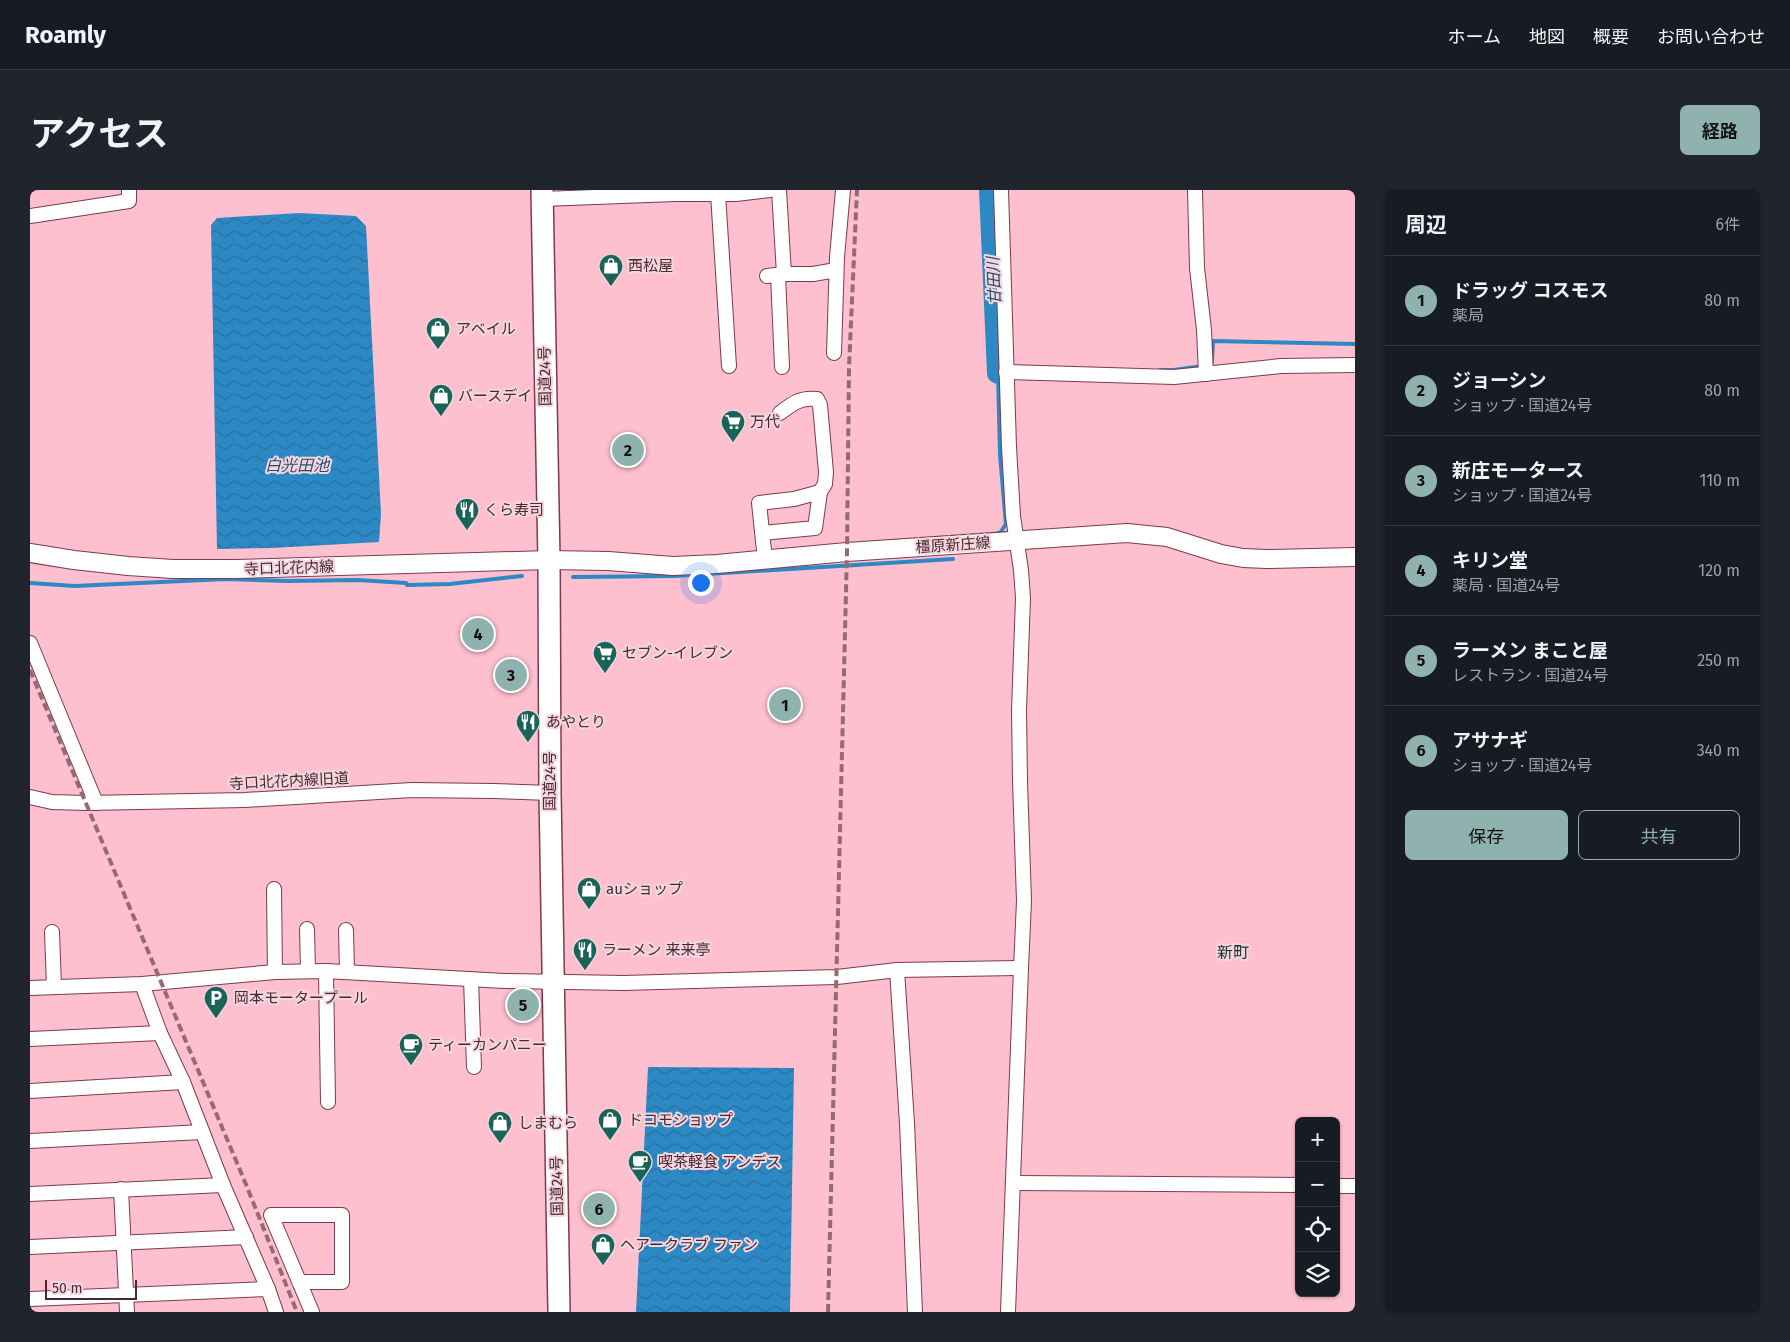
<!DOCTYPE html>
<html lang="ja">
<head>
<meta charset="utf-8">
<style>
	body { margin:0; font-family:"Fira Sans","Noto Sans JP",sans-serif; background:#20242c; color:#f1f3f6 }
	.controls { position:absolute; right:15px; bottom:15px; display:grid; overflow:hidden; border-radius:8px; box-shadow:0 1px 4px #0004 }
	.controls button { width:45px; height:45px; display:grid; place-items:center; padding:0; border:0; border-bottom:1px solid #363941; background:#171b24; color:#f1f3f6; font:25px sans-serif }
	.scale { position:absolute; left:15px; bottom:12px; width:92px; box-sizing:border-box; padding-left:5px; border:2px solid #472931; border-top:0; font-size:14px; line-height:18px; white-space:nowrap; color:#472931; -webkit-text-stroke:4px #f6d6de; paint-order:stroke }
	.you { position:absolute; left:670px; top:392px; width:18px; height:18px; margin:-12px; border:4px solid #fff; border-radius:50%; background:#1a73e8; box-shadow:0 0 0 8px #1a73e833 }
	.badge { display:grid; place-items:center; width:32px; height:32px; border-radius:50%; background:#90b2af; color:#111; font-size:16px; font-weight:700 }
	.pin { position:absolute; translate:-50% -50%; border:2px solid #fff; box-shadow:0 1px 5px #0006 }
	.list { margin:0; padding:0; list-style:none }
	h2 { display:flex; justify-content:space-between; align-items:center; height:65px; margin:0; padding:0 20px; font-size:21px }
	h2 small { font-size:16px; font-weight:400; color:#9ea1a6 }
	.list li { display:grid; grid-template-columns:32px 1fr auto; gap:15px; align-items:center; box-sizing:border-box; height:90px; padding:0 20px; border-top:1px solid #363941 }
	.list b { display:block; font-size:19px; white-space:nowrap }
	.list p { margin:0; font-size:16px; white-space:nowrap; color:#9ea1a6 }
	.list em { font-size:16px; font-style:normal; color:#9ea1a6 }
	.actions { display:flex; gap:10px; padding:15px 20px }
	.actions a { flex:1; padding:11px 0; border:1px solid #90b2af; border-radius:8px; text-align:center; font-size:18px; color:#90b2af }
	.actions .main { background:#90b2af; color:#111 }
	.icon { flex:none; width:28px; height:28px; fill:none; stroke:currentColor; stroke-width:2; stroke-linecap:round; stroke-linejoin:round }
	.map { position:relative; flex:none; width:1325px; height:1122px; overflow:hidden; border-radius:8px }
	header { display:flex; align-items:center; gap:30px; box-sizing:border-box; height:70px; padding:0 25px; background:#171b24; border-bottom:1px solid #363941 }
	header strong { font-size:24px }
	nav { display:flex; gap:28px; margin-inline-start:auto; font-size:18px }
	.intro { display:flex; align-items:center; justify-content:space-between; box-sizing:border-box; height:120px; padding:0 30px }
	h1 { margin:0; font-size:35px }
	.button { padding:12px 22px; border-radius:8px; background:#90b2af; color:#111; font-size:18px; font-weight:700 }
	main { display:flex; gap:30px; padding:0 30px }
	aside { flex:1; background:#171b24; border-radius:8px; box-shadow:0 1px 4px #0004 }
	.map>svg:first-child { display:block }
	.water { fill:url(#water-waves) }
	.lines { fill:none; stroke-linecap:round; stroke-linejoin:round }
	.stream { stroke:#2c89c4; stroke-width:4 }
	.river { stroke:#2c89c4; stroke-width:22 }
	.minor-casing { stroke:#7b3a4f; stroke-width:16 }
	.major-casing { stroke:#7b3a4f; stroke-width:20 }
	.highway-casing { stroke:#7b3a4f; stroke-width:24 }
	.minor { stroke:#fff; stroke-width:14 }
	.major { stroke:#fff; stroke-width:18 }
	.highway { stroke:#fff; stroke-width:21 }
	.rail { stroke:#966a75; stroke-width:4; stroke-dasharray:8 4; stroke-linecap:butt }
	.labels { text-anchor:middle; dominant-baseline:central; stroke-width:4; stroke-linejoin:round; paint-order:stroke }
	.poi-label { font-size:15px; fill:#472931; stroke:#f6d6de; text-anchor:start }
	.street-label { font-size:15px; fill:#472931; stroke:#f6d6de }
	.water-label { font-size:16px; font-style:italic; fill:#204f6f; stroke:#f6d6de }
	.neighbourhood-label { font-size:16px; fill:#10322d; stroke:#f6d6de }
</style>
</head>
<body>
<header>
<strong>Roamly</strong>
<nav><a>ホーム</a><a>地図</a><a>概要</a><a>お問い合わせ</a></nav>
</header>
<div class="intro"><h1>アクセス</h1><a class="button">経路</a></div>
<main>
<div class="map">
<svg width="1325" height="1122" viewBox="0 0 1325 1122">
	<defs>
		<pattern id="water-waves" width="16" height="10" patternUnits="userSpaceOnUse" patternTransform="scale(1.25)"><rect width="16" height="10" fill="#2c89c4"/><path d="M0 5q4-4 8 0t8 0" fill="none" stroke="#2770a0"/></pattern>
	</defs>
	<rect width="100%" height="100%" fill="#febfcf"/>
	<!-- water -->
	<g class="water">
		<polygon points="269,23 326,26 336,36 351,324 349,352 242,358 187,359 181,35 187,28"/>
		<polygon points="618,877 764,878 760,1122 606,1122"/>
	</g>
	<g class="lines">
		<!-- stream -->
		<g class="stream">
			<polyline points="1182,172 1183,151 1325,154"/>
			<polyline points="1130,180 1144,180 1173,176"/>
			<polyline points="968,343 970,343 976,334 970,265 968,183"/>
			<polyline points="543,387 644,386 923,369"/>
			<polyline points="0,393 45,396 196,389 258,391 328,390 376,393 377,395 420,394 492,386"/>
		</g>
		<!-- river -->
		<polyline class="river" points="960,0 968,183"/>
		<defs>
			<g id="minor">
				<polyline points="749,0 754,84"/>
				<polyline points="971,0 979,257 983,326 991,380 993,408 989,520 990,591 994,711 991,778 978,1122"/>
				<polyline points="1165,0 1167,78 1174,140 1176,184"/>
				<polyline points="688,4 699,176"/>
				<polyline points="512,9 645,4 706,4 740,0"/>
				<polyline points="0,26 99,11 99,0"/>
				<polyline points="748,85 752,177"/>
				<polyline points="737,86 754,84 783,84 806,80"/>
				<polyline points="804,163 807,67 813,0"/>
				<polyline points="976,182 1144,187 1251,176 1325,175"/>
				<path d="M750 223C763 213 771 207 787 209L790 215 796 282 795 294 790 302"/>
				<polyline points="732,343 785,338 790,302 764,309 729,313 735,370"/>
				<polyline points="0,453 66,613"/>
				<polyline points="0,607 22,612 56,613 215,610 382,600 463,601 520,603"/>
				<polyline points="244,699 245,782"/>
				<polyline points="277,739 278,781"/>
				<polyline points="316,740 317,782"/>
				<polyline points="22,742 24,797"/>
				<polyline points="867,780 877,933 885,1122"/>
				<polyline points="296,781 298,912"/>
				<polyline points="441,789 444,877"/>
				<polyline points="112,794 130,843 153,892 193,995 238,1099 246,1122"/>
				<polyline points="0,798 112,794 245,782 296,781 474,791 594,793 807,787 867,780 991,778"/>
				<polyline points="0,849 130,843"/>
				<polyline points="0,901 153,892"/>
				<polyline points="0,951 172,942"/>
				<polyline points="983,993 1269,995"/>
				<polyline points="1306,996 1325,996"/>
				<polyline points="91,999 97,1122"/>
				<polyline points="0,1004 193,995"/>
				<polyline points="0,1057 216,1047"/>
				<polyline points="269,1092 312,1092 312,1025 241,1025 282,1122"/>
				<polyline points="0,1109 238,1099"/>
			</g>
			<polyline id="major" points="0,363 44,370 98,376 143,379 205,379 519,370 578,371 643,376 687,374 817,362 1097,343 1137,347 1191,364 1213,368 1237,369 1325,367"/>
			<polyline id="highway" points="512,0 519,370 520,603 529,1122"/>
		</defs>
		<!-- minor casing -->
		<use href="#minor" class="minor-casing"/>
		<!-- major casing -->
		<use href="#major" class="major-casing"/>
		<!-- highway casing -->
		<use href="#highway" class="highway-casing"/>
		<!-- minor -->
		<use href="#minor" class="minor"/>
		<!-- major -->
		<use href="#major" class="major"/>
		<!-- highway -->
		<use href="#highway" class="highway"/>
		<!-- rail -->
		<g class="rail">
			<polyline points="0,480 215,992 267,1122"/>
			<polyline points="798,1122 817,362 819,177 827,0"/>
		</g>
	</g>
	<!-- icons -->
	<defs>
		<symbol id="shop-pin" viewBox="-11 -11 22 30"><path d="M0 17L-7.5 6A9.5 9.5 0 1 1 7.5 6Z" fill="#1a6359" stroke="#f6d6de"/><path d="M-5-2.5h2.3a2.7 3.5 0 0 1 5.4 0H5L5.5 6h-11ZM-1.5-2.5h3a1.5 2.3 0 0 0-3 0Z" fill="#fff"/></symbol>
		<symbol id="supermarket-pin" viewBox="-11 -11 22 30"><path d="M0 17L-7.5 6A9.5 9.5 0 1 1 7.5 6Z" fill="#1a6359" stroke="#f6d6de"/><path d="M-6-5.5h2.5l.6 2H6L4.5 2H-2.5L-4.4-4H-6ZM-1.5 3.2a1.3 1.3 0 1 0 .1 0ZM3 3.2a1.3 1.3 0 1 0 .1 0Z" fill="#fff"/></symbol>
		<symbol id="restaurant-pin" viewBox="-11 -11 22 30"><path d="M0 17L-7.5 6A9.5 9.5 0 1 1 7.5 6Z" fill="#1a6359" stroke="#f6d6de"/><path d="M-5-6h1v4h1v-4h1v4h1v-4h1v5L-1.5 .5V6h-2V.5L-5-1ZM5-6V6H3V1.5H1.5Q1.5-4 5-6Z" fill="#fff"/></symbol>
		<symbol id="parking-pin" viewBox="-11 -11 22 30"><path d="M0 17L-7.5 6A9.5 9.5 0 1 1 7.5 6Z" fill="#1a6359" stroke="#f6d6de"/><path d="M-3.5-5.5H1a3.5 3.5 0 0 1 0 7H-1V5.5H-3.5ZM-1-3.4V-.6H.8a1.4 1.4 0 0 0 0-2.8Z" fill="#fff"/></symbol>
		<symbol id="cafe-pin" viewBox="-11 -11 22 30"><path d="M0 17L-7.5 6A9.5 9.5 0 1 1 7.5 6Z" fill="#1a6359" stroke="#f6d6de"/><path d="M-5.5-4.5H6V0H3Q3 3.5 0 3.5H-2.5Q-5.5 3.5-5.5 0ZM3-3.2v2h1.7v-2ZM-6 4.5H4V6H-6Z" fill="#fff"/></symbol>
	</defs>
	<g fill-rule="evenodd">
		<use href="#shop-pin" x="567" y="62" width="28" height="38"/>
		<use href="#shop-pin" x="394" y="125" width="28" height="38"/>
		<use href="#shop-pin" x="397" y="192" width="28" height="38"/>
		<use href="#supermarket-pin" x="689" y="218" width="28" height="38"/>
		<use href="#restaurant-pin" x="423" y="306" width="28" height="38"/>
		<use href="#supermarket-pin" x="561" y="449" width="28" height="38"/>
		<use href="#restaurant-pin" x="484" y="518" width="28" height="38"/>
		<use href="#shop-pin" x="545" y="685" width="28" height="38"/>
		<use href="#restaurant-pin" x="541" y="746" width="28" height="38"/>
		<use href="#parking-pin" x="172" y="794" width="28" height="38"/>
		<use href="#cafe-pin" x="367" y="841" width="28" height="38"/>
		<use href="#shop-pin" x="566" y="916" width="28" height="38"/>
		<use href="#shop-pin" x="456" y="919" width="28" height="38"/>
		<use href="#cafe-pin" x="596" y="958" width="28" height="38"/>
		<use href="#shop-pin" x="559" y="1041" width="28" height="38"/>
	</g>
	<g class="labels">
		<!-- poi labels -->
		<g class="poi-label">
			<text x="598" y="76">西松屋</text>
			<text x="426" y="139">アベイル</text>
			<text x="428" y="206">バースデイ</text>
			<text x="720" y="232">万代</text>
			<text x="454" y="320">くら寿司</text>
			<text x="592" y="463">セブン-イレブン</text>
			<text x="516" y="532">あやとり</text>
			<text x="576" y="699">auショップ</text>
			<text x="572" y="760">ラーメン 来来亭</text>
			<text x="204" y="808">岡本モータープール</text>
			<text x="398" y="855">ティーカンパニー</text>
			<text x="598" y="930">ドコモショップ</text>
			<text x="488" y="933">しまむら</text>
			<text x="628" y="972">喫茶軽食 アンデス</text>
			<text x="590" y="1055">ヘアークラブ ファン</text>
		</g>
		<!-- street labels -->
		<g class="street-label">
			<text transform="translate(515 186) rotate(-91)">国道24号</text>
			<text transform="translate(923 355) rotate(-4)">橿原新庄線</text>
			<text transform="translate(259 378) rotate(-2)">寺口北花内線</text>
			<text transform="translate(259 591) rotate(-3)">寺口北花内線旧道</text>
			<text transform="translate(520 591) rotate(-90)">国道24号</text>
			<text transform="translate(527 996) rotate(-91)">国道24号</text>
		</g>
		<!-- water labels -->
		<g class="water-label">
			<text transform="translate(964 91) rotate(-93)">甘田川</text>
			<text x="267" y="275">白光田池</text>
		</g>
		<!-- neighbourhood labels -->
		<g class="neighbourhood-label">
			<text x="1203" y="762">新町</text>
		</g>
	</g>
</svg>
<div class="controls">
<button>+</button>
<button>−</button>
<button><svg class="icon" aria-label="locate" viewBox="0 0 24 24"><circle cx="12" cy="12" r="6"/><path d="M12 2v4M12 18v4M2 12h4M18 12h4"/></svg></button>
<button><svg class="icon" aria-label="layers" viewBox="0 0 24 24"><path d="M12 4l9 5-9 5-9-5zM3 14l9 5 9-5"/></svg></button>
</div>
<div class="scale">50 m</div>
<div class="you"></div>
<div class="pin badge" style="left:755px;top:515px">1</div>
<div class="pin badge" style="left:598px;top:260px">2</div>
<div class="pin badge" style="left:481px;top:485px">3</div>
<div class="pin badge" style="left:448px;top:444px">4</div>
<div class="pin badge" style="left:493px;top:815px">5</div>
<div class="pin badge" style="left:569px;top:1019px">6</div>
</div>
<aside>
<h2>周辺<small>6件</small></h2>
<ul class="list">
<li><span class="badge">1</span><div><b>ドラッグ コスモス</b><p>薬局</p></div><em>80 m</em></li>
<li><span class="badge">2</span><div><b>ジョーシン</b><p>ショップ · 国道24号</p></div><em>80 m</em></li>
<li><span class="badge">3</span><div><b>新庄モータース</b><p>ショップ · 国道24号</p></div><em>110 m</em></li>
<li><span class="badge">4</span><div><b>キリン堂</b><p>薬局 · 国道24号</p></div><em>120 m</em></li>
<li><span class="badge">5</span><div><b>ラーメン まこと屋</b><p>レストラン · 国道24号</p></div><em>250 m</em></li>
<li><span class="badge">6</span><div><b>アサナギ</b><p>ショップ · 国道24号</p></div><em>340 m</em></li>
</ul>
<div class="actions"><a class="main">保存</a><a>共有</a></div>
</aside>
</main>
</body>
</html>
